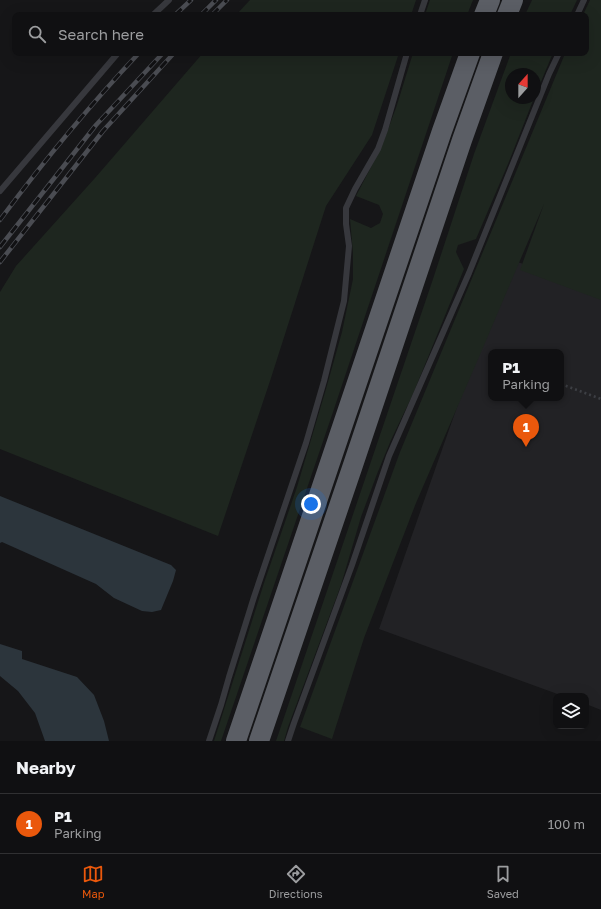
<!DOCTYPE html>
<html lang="en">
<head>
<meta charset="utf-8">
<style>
	body { margin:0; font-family:"Golos Text",sans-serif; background:#1e1e20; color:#f1f3f6 }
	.controls { position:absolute; right:12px; bottom:12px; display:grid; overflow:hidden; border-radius:8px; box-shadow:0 4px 16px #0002 }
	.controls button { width:36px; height:36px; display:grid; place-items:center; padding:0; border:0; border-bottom:1px solid #303032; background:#101012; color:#f1f3f6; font:20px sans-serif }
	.compass { position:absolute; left:505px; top:68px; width:36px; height:36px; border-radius:50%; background:#101012; box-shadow:0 4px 16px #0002; rotate:21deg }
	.you { position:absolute; left:311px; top:504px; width:14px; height:14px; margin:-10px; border:3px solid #fff; border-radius:50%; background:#1a73e8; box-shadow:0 0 0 6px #1a73e833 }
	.badge { display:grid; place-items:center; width:26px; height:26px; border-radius:50%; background:#ea580c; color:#fff; font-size:13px; font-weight:700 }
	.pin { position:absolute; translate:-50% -33px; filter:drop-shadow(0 1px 2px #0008) }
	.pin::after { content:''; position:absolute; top:21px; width:14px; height:12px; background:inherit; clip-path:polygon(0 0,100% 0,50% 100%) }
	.popup { position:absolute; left:488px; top:349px; width:76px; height:52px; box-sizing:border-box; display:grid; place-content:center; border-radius:8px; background:#101012; filter:drop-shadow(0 1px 3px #0005); font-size:13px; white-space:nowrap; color:#9c9d9f }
	.popup b { font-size:15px; color:#f1f3f6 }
	.popup::after { content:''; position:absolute; left:50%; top:100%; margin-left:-8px; border:8px solid transparent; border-top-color:#101012 }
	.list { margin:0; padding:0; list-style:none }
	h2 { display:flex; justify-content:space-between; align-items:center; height:52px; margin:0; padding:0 16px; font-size:17px }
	h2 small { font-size:13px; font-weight:400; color:#9c9d9f }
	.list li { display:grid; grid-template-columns:26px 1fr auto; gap:12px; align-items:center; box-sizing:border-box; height:60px; padding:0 16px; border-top:1px solid #303032 }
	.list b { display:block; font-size:15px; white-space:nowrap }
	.list p { margin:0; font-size:13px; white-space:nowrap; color:#9c9d9f }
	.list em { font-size:13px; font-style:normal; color:#9c9d9f }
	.icon { flex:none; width:22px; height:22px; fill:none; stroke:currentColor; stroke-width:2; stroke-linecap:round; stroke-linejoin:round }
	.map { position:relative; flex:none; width:601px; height:741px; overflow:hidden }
	.search { position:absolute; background:#101012; box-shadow:0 4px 16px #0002; left:12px; right:12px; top:12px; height:44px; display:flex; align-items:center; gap:10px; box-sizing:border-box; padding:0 14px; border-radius:8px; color:#9c9d9f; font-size:15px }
	.sheet { height:112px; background:#101012 }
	nav { display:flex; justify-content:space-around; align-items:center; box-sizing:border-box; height:56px; border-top:1px solid #303032; background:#101012; font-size:11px; color:#9c9d9f }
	nav a { display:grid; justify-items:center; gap:2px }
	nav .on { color:#ea580c }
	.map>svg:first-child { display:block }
	.built { fill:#222225; fill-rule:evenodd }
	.green { fill:#1e261f }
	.water { fill:#2c353c }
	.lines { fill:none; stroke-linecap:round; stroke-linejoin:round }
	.path { stroke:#3d3f44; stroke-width:2.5; stroke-dasharray:2 3; stroke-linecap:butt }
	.service { stroke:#37383d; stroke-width:6 }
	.trunk { stroke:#5b5e65; stroke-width:20 }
	.rail-casing { stroke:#4a4c52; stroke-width:4.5 }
	.rail { stroke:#111113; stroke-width:3; stroke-dasharray:9; stroke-linecap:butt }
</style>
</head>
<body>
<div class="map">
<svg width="601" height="741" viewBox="0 0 601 741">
	<rect width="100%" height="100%" fill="#161618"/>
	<!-- built -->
	<path class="built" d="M509 259 601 291V710L586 704V696H563L379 629ZM491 352H561V398H491Z"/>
	<!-- green -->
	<g class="green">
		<polygon points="250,0 416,0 411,15 236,15"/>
		<polygon points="430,0 473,0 467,15 425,15"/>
		<polygon points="532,0 577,0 570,15 525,15"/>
		<polygon points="590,0 601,0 601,300 520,270 544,204 482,350 416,503 364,638 332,739 300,727 400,452 564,56 566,53 586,53 586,15 583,15"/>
		<polygon points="203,53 399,53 372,135 326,206 271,378 218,536 0,449 0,292 16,266 95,178"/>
		<polygon points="413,53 453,53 332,415 221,741 214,741 264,583 297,487 326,389 342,332 353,279 353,253 350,219 371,228 380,223 383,214 379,205 356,196 382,146 397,105"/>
		<polygon points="511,53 553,53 535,96 535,74 511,74 511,98 534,98 508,164 476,239 458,245 456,252 464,269 413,394 391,440 377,474 361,517 341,585 288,727 284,741 276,741 433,279 474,154"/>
	</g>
	<!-- water -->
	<g class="water">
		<polygon points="0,496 171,565 176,570 173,581 161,610 152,612 142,611 114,598 96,584 2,542 0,543"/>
		<polygon points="0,644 22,651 22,659 77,677 94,695 104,721 109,741 45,741 35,713 18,691 0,676"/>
	</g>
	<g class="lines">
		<!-- path -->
		<polyline class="path" points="561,384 601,399"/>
		<!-- service -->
		<g class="service">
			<polyline points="153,15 169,0"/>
			<polyline points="420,15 425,0"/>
			<polyline points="577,15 584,0"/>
			<polyline points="0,191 118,53"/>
			<polyline points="209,741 221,705 229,677 254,597 306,443 324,381 344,301 349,246 346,224 346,208 355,189 378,149 385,130 407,53"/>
			<polyline points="288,741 294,723 352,565 389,456 469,273 549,74 559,53"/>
		</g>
		<!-- trunk -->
		<g class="trunk">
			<polyline points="484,15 490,0"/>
			<polyline points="507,15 513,0"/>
			<polyline points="236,741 442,131 470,53"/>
			<polyline points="259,741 353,465 462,140 493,53"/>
		</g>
		<defs>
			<g id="rail">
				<polyline points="175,15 191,0"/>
				<polyline points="201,15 216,0"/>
				<polyline points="212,15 227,0"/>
				<path d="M0 220C43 162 89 106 139 53"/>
				<polyline points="0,247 96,125 163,53"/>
				<polyline points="0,262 103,131 174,53"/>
			</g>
		</defs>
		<!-- rail casing -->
		<use href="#rail" class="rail-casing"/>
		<!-- rail -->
		<use href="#rail" class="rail"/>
	</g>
</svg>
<div class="controls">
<button><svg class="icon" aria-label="layers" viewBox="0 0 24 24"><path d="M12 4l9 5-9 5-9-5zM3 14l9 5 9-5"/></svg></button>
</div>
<svg class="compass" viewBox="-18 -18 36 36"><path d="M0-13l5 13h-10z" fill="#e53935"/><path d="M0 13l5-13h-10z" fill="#9c9d9f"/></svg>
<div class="you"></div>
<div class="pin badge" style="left:526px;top:447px">1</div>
<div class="popup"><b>P1</b>Parking</div>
<div class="search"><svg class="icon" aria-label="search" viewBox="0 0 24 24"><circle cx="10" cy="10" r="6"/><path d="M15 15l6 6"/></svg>Search here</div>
</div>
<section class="sheet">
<h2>Nearby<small></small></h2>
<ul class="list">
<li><span class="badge">1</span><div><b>P1</b><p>Parking</p></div><em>100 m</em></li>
</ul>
</section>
<nav>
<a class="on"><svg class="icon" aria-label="map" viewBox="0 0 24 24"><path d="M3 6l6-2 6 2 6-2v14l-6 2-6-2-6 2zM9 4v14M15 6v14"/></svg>Map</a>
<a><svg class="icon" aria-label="directions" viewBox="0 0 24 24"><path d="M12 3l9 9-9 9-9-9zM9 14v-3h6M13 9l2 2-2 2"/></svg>Directions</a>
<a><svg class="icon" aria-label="saved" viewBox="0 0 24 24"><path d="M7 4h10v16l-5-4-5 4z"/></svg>Saved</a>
</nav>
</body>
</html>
